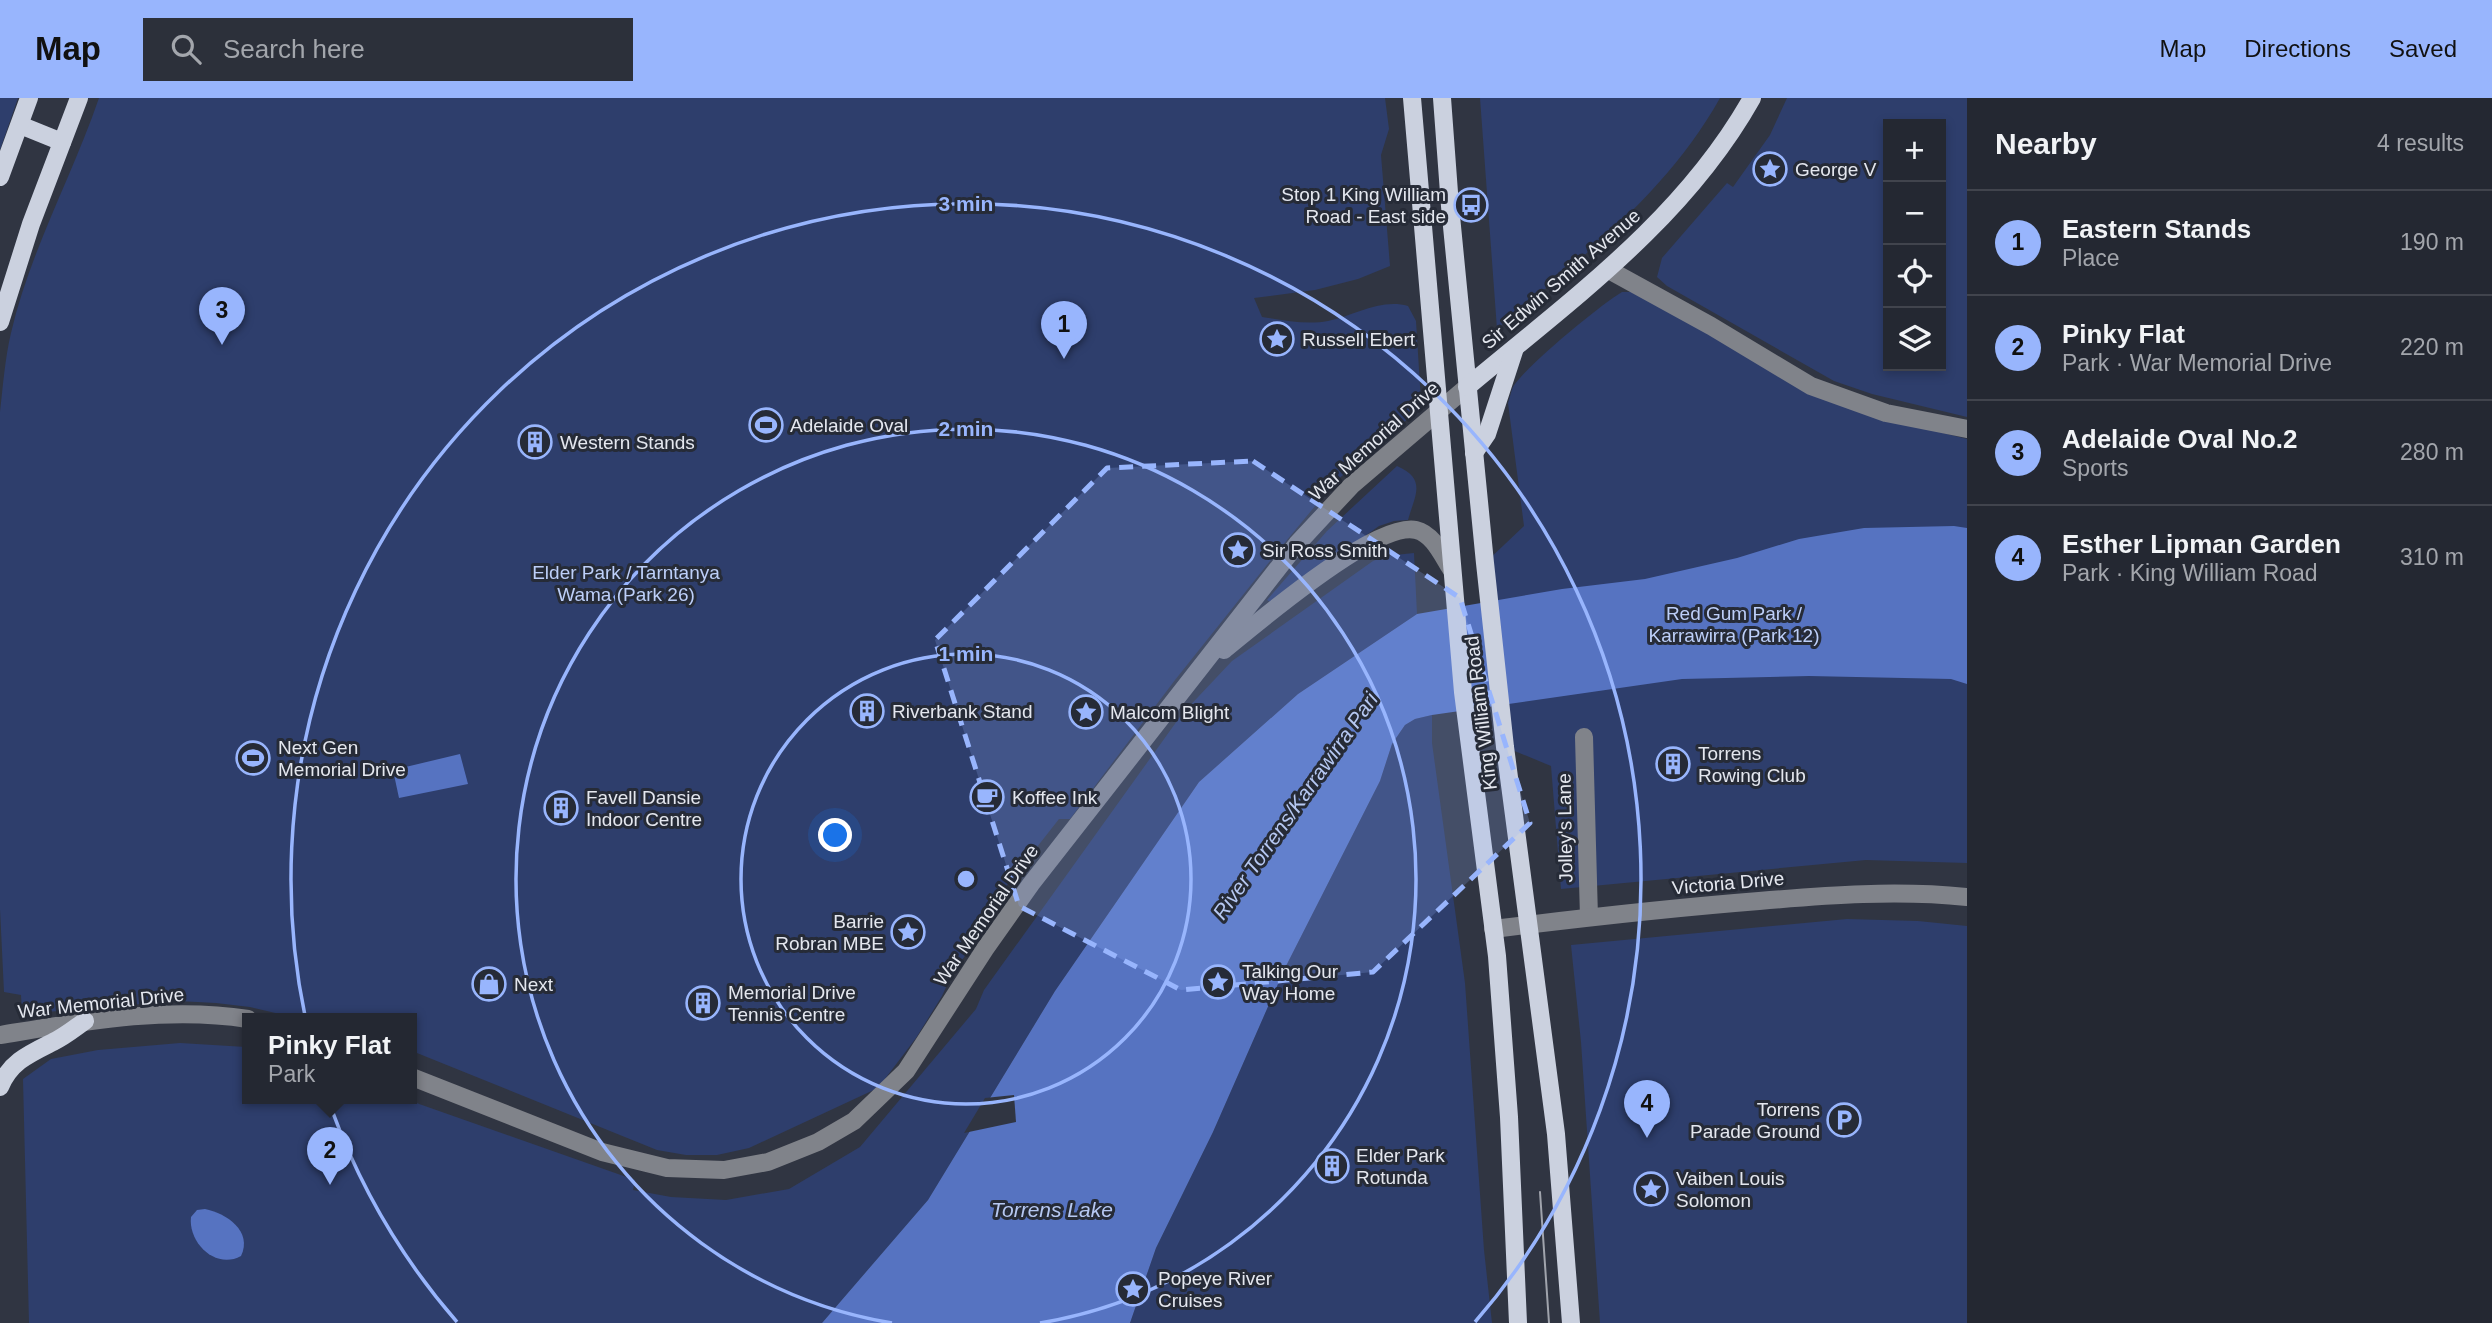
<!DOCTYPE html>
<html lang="en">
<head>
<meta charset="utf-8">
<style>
	body { margin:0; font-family:Helvetica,sans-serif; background:#2c303a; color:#f1f3f6 }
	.controls { position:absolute; right:21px; top:21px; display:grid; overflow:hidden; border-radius:0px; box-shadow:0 4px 10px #0003 }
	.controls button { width:63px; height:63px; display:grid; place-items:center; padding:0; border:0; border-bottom:2px solid #41444d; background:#242832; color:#f1f3f6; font:35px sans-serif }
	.you { position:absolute; left:836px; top:738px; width:24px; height:24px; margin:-18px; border:5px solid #fff; border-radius:50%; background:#1a73e8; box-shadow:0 0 0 10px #1a73e833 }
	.badge { display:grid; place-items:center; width:46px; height:46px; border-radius:50%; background:#98b5fd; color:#111; font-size:23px; font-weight:700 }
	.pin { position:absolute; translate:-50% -58px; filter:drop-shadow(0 2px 4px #0008) }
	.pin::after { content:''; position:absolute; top:37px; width:24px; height:21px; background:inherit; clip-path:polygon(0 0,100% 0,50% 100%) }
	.popup { position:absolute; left:242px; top:915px; width:175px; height:91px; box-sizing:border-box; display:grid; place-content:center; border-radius:0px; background:#242832; filter:drop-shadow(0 2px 5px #0005); font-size:23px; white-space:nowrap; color:#a3a6ac }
	.popup b { font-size:26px; color:#f1f3f6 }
	.popup::after { content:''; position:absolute; left:50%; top:100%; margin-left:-14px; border:14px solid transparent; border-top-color:#242832 }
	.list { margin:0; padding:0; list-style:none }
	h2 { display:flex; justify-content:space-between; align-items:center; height:91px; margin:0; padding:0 28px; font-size:30px }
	h2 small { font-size:23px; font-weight:400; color:#a3a6ac }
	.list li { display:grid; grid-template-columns:46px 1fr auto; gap:21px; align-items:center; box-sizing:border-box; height:105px; padding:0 28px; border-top:2px solid #41444d }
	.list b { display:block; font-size:26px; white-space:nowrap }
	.list p { margin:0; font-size:23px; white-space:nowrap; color:#a3a6ac }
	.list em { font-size:23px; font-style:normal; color:#a3a6ac }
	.icon { flex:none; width:38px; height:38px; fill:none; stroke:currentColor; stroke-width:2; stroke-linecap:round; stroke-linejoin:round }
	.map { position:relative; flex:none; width:1967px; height:1225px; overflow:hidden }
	header { display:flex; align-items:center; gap:42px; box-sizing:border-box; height:98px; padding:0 35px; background:#98b5fd; color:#111 }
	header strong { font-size:33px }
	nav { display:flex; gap:38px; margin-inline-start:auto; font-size:24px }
	.search { width:490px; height:63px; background:#2c303a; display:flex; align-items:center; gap:18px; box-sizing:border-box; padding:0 24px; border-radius:0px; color:#a3a6ac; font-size:26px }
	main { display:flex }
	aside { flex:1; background:#242832 }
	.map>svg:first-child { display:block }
	.green { fill:#2e3e6c; fill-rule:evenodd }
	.water { fill:#5673c1 }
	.pier { fill:#303542 }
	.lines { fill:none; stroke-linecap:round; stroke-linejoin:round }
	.minor { stroke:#80838a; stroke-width:18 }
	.major { stroke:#cbd1df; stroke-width:18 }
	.tram { stroke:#a0a4ad; stroke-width:2 }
	.marked { fill:#98b5fd; fill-opacity:0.2; stroke:#98b5fd; stroke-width:5; stroke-dasharray:14 9; stroke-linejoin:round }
	.ring { fill:none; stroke:#98b5fd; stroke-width:3.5 }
	.labels { text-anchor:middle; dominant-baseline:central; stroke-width:6; stroke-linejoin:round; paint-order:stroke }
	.poi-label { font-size:19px; fill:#e4e7ef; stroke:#262b37; text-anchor:start }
	.street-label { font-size:19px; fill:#e4e7ef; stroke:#262b37 }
	.park-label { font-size:19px; fill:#bdcff9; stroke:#262b37 }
	.water-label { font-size:21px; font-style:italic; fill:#b6c8f2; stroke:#262b37 }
	.centre { fill:#98b5fd; stroke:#262b37; stroke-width:3.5 }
	.ring-label { font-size:21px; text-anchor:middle; font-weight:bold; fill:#98b5fd; stroke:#262b37; stroke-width:6; stroke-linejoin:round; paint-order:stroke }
</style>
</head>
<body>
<header>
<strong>Map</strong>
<div class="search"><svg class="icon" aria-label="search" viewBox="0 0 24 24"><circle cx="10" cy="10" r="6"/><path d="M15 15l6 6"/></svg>Search here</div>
<nav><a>Map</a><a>Directions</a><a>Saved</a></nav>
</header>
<main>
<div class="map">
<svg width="1967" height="1225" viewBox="0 0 1967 1225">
	<rect width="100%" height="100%" fill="#303542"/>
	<!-- green -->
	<g class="green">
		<polygon points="0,0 18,0 0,52"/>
		<path d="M99 0H1385L1389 31 1381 57 1390 168 1358 181 1315 192 1254 200 1262 219C1283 222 1306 227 1328 223 1353 218 1381 200 1408 208L1416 223 1421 304 1417 313 1335 384 1282 448 1175 582 1070 721H1059L1008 786 979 826 978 839 951 878 942 898 916 940 878 990 749 1050 717 1057H686L657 1052 412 953V921H301L250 909 216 905 178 903 22 916 21 897 4 894 0 811V314C3 288 5 260 11 235 30 153 72 79 99 0Z"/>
		<path d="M1480 0H1720C1667 95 1579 162 1497 231Z"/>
		<path d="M1787 0H1967V319L1872 296 1834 283 1667 188 1657 179 1662 160 1727 85 1733 89 1770 37ZM1941 26V268H1888V26Z"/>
		<path d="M1622 194H1631L1895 323 1967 341V765L1866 762 1561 791 1551 668 1505 649 1485 465 1524 428 1508 305C1510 300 1511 293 1513 289 1525 269 1600 207 1622 194Z"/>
		<path d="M1397 368C1427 381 1415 397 1408 422L1394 423 1379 428 1272 505 1267 502 1327 433Z"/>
		<polygon points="1414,455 1417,516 1298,596 1199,684 1055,893 928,1102 822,1225 29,1225 23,981 51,961 98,952 180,945 246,949 248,949 248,1001 405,1001 635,1082 633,1092 671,1099 726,1102 789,1091 860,1049 976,911 984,892 1182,616 1232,563 1373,463 1385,458"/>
		<polygon points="1432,617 1432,645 1465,885 1484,1152 1492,1225 1130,1225 1156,1150 1213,1034 1285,870 1380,683 1392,646 1405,627 1415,621"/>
		<polygon points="1847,821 1918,823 1967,828 1967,1225 1600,1225 1581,944 1571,847"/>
	</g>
	<!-- water -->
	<g class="water">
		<polygon points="1954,428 1967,430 1967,586 1951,581 1809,578 1682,581 1432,617 1415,621 1405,627 1392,646 1380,683 1285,870 1213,1034 1156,1150 1130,1225 822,1225 928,1102 1055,893 1199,684 1298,596 1417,516 1562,491 1645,481 1737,460 1799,441 1864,430"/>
		<polygon points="460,656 468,686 399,700 393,672"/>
		<path d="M205 1111C226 1115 253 1133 241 1158 216 1172 188 1145 191 1119L197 1112Z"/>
	</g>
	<!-- pier -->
	<polygon class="pier" points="1014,997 1016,1024 964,1035 985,1000"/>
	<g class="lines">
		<!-- minor -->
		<g class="minor">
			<polyline points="1609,172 1711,228 1811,288 1886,315 1967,331"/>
			<path d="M1224 552C1257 525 1376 423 1416 432 1433 436 1442 457 1451 471"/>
			<polyline points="1584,639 1589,819"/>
			<path d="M1493 831C1582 820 1670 810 1759 803 1829 797 1897 792 1967 799"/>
			<path d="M0 937C81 924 166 908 248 921"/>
			<polyline points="412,979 602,1054 667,1070 724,1072 768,1064 818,1044 854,1023 906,973 985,851 1031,786 1297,446 1351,388 1467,289"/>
		</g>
		<!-- major -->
		<g class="major">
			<polyline points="1412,0 1463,594 1497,858 1509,1019 1518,1225"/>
			<polyline points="1442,0 1450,108 1485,465 1505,649 1556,1036 1571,1225"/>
			<polyline points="20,27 62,44"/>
			<polyline points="0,79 29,0"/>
			<polyline points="0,224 31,126 79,0"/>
			<path d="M1467 289C1572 201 1684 121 1752 0"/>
			<polyline points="1474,355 1487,336 1515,250"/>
			<path d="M0 989C10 964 29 956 53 944 64 939 75 930 85 923"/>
		</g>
		<!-- tram -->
		<polyline class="tram" points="1540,1094 1549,1225"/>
	</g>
	<!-- marked area -->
	<path class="marked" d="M1253 363 1460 500 1530 725 1373 874 1181 892 1019 808 935 542 1107 370Z"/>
	<!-- distance rings -->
	<g class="ring">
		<circle cx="966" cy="781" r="225"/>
		<path d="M892 1225A450 450 0 1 1 1040 1225"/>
		<path d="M457 1224A675 675 0 1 1 1475 1224"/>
	</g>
	<!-- icons -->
	<defs>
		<symbol id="sight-ring" viewBox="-11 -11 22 22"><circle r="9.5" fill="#262b37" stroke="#98b5fd" stroke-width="1.5"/><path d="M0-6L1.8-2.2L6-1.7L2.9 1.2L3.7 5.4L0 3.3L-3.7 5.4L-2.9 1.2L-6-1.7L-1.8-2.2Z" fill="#98b5fd"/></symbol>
		<symbol id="bus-ring" viewBox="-11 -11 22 22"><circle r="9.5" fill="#262b37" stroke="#98b5fd" stroke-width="1.5"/><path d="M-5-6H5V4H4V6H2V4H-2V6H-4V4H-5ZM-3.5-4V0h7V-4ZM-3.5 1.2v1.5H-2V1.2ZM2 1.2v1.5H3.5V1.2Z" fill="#98b5fd"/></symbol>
		<symbol id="stadium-ring" viewBox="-11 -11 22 22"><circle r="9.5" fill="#262b37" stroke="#98b5fd" stroke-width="1.5"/><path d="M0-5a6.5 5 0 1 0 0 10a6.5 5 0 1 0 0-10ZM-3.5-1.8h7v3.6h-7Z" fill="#98b5fd"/></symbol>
		<symbol id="building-ring" viewBox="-11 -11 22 22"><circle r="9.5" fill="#262b37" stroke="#98b5fd" stroke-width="1.5"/><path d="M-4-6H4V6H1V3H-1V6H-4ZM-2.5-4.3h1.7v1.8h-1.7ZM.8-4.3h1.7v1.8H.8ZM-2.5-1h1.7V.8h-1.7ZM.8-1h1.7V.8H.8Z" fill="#98b5fd"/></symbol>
		<symbol id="cafe-ring" viewBox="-11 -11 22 22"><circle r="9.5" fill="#262b37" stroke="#98b5fd" stroke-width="1.5"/><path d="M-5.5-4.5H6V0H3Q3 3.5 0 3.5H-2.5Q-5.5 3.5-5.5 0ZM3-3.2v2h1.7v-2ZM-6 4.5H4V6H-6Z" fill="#98b5fd"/></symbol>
		<symbol id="shop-ring" viewBox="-11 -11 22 22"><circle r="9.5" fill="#262b37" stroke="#98b5fd" stroke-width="1.5"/><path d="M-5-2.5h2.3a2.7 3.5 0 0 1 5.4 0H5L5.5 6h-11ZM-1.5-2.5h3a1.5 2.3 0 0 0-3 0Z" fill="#98b5fd"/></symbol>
		<symbol id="parking-ring" viewBox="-11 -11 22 22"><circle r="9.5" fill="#262b37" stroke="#98b5fd" stroke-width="1.5"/><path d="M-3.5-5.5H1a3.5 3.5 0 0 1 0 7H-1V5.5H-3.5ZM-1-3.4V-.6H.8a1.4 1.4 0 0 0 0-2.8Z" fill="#98b5fd"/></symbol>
	</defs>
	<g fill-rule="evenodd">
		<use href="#sight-ring" x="1751" y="52" width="38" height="38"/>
		<use href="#bus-ring" x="1452" y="88" width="38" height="38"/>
		<use href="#sight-ring" x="1258" y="222" width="38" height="38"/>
		<use href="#stadium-ring" x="747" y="308" width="38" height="38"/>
		<use href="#building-ring" x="516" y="325" width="38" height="38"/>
		<use href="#sight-ring" x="1219" y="433" width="38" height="38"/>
		<use href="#building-ring" x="848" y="594" width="38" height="38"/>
		<use href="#sight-ring" x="1067" y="595" width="38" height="38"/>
		<use href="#stadium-ring" x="234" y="641" width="38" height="38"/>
		<use href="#building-ring" x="1654" y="647" width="38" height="38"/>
		<use href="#cafe-ring" x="968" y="680" width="38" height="38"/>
		<use href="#building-ring" x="542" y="691" width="38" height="38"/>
		<use href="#sight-ring" x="889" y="815" width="38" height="38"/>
		<use href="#sight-ring" x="1199" y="865" width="38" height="38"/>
		<use href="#shop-ring" x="470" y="867" width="38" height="38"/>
		<use href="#building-ring" x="684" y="886" width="38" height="38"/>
		<use href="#parking-ring" x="1825" y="1003" width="38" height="38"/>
		<use href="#building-ring" x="1313" y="1049" width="38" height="38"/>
		<use href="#sight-ring" x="1632" y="1072" width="38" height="38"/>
		<use href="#sight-ring" x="1114" y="1172" width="38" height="38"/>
	</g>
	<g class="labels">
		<!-- poi labels -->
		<g class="poi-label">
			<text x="1795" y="71">George V</text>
			<text x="1446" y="96" text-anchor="end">Stop 1 King William<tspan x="1446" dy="22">Road - East side</tspan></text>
			<text x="1302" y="241">Russell Ebert</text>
			<text x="790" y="327">Adelaide Oval</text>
			<text x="560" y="344">Western Stands</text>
			<text x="1262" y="452">Sir Ross Smith</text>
			<text x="892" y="613">Riverbank Stand</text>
			<text x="1110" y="614">Malcom Blight</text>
			<text x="278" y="649">Next Gen<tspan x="278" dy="22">Memorial Drive</tspan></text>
			<text x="1698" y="655">Torrens<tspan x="1698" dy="22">Rowing Club</tspan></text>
			<text x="586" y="699">Favell Dansie<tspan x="586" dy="22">Indoor Centre</tspan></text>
			<text x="1012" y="699">Koffee Ink</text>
			<text x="884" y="823" text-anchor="end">Barrie<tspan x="884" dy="22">Robran MBE</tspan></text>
			<text x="1242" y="873">Talking Our<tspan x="1242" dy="22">Way Home</tspan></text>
			<text x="514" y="886">Next</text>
			<text x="728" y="894">Memorial Drive<tspan x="728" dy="22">Tennis Centre</tspan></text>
			<text x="1820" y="1011" text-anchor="end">Torrens<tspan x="1820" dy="22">Parade Ground</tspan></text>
			<text x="1356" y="1057">Elder Park<tspan x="1356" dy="22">Rotunda</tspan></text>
			<text x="1676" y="1080">Vaiben Louis<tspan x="1676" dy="22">Solomon</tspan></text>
			<text x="1158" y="1180">Popeye River<tspan x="1158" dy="22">Cruises</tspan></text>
		</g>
		<!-- street labels -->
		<g class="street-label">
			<text transform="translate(1561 181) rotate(-41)">Sir Edwin Smith Avenue</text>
			<text transform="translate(1374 343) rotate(-42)">War Memorial Drive</text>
			<text transform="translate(1481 615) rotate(-97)">King William Road</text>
			<text transform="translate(1565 730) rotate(-91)">Jolley's Lane</text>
			<text transform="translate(1728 785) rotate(-5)">Victoria Drive</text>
			<text transform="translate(986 817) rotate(-55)">War Memorial Drive</text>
			<text transform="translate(101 905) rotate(-6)">War Memorial Drive</text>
		</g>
		<!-- park labels -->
		<g class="park-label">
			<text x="626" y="474">Elder Park / Tarntanya<tspan x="626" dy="22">Wama (Park 26)</tspan></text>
			<text x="1734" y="515">Red Gum Park /<tspan x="1734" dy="22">Karrawirra (Park 12)</tspan></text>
		</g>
		<!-- water labels -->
		<g class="water-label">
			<text transform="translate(1295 708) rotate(-55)">River Torrens/Karrawirra Pari</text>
			<text x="1052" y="1111">Torrens Lake</text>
		</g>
	</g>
	<circle cx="966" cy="781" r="10" class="centre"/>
	<g class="ring-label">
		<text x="966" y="113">3 min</text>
		<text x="966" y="338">2 min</text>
		<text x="966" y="563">1 min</text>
	</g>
</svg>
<div class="controls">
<button>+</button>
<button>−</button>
<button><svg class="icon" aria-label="locate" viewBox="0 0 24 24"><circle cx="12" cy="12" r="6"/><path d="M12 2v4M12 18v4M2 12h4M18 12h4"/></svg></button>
<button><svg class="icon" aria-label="layers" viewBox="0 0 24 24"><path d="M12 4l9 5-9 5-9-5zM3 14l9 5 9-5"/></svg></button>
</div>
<div class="you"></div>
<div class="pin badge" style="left:1064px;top:261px">1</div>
<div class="pin badge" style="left:330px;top:1087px">2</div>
<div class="popup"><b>Pinky Flat</b>Park</div>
<div class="pin badge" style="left:222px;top:247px">3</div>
<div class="pin badge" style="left:1647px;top:1040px">4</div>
</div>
<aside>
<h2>Nearby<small>4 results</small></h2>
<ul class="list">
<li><span class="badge">1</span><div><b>Eastern Stands</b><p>Place</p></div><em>190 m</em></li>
<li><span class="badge">2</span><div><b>Pinky Flat</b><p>Park · War Memorial Drive</p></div><em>220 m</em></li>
<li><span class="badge">3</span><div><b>Adelaide Oval No.2</b><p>Sports</p></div><em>280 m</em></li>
<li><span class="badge">4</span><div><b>Esther Lipman Garden</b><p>Park · King William Road</p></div><em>310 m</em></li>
</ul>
</aside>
</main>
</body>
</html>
